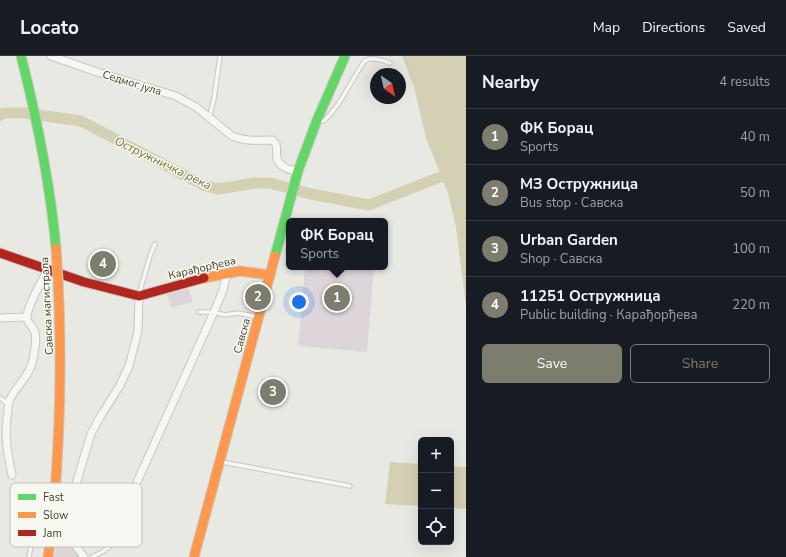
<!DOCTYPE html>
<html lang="en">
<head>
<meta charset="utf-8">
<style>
	body { margin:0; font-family:"Nunito Sans",sans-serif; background:#242831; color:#f1f3f6 }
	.controls { position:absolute; right:12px; bottom:12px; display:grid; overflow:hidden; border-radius:6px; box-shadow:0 4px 16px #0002 }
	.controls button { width:36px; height:36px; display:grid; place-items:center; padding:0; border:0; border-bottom:1px solid #363941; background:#171b24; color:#f1f3f6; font:20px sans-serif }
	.compass { position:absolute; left:370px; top:12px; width:36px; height:36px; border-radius:50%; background:#171b24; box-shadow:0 4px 16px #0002; rotate:146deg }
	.you { position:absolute; left:299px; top:246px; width:14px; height:14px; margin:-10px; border:3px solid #fff; border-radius:50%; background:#1a73e8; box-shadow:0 0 0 6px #1a73e833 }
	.badge { display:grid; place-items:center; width:26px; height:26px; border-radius:50%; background:#7c7d6c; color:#fff; font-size:13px; font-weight:700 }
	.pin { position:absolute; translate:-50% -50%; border:2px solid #fff; box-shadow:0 1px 4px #0006 }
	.popup { position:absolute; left:286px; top:162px; width:102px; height:52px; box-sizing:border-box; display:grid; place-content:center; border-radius:6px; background:#171b24; filter:drop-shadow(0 1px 3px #0005); font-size:13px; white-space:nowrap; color:#9ea1a6 }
	.popup b { font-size:15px; color:#f1f3f6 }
	.popup::after { content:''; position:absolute; left:50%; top:100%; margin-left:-8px; border:8px solid transparent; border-top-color:#171b24 }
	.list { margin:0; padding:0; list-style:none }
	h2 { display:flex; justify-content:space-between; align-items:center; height:52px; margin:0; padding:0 16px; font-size:17px }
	h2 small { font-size:13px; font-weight:400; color:#9ea1a6 }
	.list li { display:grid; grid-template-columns:26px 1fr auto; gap:12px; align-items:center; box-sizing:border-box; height:56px; padding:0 16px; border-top:1px solid #363941 }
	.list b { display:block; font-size:15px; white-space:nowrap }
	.list p { margin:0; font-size:13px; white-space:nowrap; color:#9ea1a6 }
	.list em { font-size:13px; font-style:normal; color:#9ea1a6 }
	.actions { display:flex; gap:8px; padding:12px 16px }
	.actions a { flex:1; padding:9px 0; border:1px solid #7c7d6c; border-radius:6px; text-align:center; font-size:14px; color:#7c7d6c }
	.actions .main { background:#7c7d6c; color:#fff }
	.icon { flex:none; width:22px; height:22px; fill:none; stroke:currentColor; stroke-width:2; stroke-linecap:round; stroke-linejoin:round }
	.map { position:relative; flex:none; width:466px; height:501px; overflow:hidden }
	header { display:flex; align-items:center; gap:24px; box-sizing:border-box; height:56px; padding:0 20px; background:#171b24; border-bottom:1px solid #363941 }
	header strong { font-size:19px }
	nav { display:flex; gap:22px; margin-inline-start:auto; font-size:14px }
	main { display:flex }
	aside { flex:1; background:#171b24 }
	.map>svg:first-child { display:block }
	.green { fill:#ddd5da }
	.water { fill:#d3d0b3 }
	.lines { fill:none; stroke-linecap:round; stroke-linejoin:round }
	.river { stroke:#d3d0b3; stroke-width:11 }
	.lane-casing { stroke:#c7c7c2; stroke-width:5.5 }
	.street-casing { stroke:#c7c7c2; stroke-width:9 }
	.fast-casing { stroke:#c7c7c2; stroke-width:11 }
	.slow-casing { stroke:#c7c7c2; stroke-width:11 }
	.jam-casing { stroke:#c7c7c2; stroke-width:11 }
	.lane { stroke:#f6f6f3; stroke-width:3.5 }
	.street { stroke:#f6f6f3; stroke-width:7 }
	.fast { stroke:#63d668; stroke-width:9 }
	.slow { stroke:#ff974d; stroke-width:9 }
	.jam { stroke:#b3261e; stroke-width:9 }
	.fast-bridge-casing { stroke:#c7c7c0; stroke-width:11; stroke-linecap:butt }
	.slow-bridge-casing { stroke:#c7c7c0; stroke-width:11; stroke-linecap:butt }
	.fast-bridge { stroke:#63d668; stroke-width:9 }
	.slow-bridge { stroke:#ff974d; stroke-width:9 }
	.labels { text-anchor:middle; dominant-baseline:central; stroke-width:3; stroke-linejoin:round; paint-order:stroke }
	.street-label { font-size:11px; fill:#42432b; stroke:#f8f8f2 }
	.water-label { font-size:12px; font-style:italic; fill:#767235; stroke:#f8f8f2 }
	.key { fill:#f8f8f2; stroke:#c1c2b6; stroke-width:1 }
	.key-label { font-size:11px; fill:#42432b }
</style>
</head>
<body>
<header>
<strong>Locato</strong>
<nav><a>Map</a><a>Directions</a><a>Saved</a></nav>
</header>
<main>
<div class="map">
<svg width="466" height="501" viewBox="0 0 466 501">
	<rect width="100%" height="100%" fill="#e9e9e4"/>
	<!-- green -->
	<g class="green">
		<polygon points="305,211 374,211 367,296 298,290"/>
		<polygon points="189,233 193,246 171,252 167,238"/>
		<polygon points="59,476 81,501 54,501"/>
	</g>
	<!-- water -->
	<g class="water">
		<polygon points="402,0 466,0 466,250 456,171 451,150 448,137 426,82 414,31"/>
		<polygon points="390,406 421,408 421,450 385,448"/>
		<polygon points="451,410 466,411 466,453 451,452"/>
	</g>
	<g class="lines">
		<!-- river -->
		<polyline class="river" points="0,59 4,57 25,57 81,65 203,129 218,133 255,127 270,127 311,138 369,149 440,121 466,116"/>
		<defs>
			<g id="lane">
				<polyline points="209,62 214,43 220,0"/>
				<path d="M319 65H324C341 49 349 28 362 9 363 6 366 4 369 3 376 2 384 5 390 7"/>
				<polyline points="139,238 150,200 155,188"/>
				<polyline points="199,256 214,256 225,259 237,257 258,261"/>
				<polyline points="0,342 8,348"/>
				<polyline points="222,406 350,430"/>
				<path d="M29 501 34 473C42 463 54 467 64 468"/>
				<polyline points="92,501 104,495 108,490"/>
			</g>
			<g id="street">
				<path d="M51 0 97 16 176 40 196 51 232 80C246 86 258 84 272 84L276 88C277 93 276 98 277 102 279 111 290 114 298 115"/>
				<polyline points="0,262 27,261"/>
				<path d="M12 419C7 395 4 380 8 355 8 351 8 347 10 343 17 329 29 321 33 304 34 296 38 282 34 274 32 269 26 266 27 261 28 247 42 226 48 213"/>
				<polyline points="108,490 214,256 223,234 227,217"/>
				<polyline points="84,501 65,475 64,468 91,378 100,361 119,331 129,310 138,275 139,240"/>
			</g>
			<polyline id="fast" points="275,200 298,115 317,64 345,0"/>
			<g id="slow">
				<polyline points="204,222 240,215 270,219"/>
				<polyline points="48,501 52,472"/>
				<polyline points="194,501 275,200"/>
			</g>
			<polyline id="jam" points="0,197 84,226 139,240 204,222"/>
		</defs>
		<!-- lane casing -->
		<use href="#lane" class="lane-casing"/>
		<!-- street casing -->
		<use href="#street" class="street-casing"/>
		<!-- fast casing -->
		<use href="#fast" class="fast-casing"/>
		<!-- slow casing -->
		<use href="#slow" class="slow-casing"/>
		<!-- jam casing -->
		<use href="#jam" class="jam-casing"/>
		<!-- lane -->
		<use href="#lane" class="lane"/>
		<!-- street -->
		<use href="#street" class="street"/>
		<!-- fast -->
		<use href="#fast" class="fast"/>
		<!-- slow -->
		<use href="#slow" class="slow"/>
		<!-- jam -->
		<use href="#jam" class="jam"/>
		<defs>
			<path id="fast-bridge" d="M21 0C37 63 50 127 56 192"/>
			<path id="slow-bridge" d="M52 472C61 377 63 288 56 192"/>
		</defs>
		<!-- fast-bridge casing -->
		<use href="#fast-bridge" class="fast-bridge-casing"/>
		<!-- slow-bridge casing -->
		<use href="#slow-bridge" class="slow-bridge-casing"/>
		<!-- fast-bridge -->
		<use href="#fast-bridge" class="fast-bridge"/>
		<!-- slow-bridge -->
		<use href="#slow-bridge" class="slow-bridge"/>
	</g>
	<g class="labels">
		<!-- street labels -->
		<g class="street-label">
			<text transform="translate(132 27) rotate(17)">Седмог јула</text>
			<text transform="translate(202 212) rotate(-13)">Карађорђева</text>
			<text transform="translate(47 250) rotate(-93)">Савска магистрала</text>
			<text transform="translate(242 280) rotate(-75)">Савска</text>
		</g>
		<!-- water labels -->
		<g class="water-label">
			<text transform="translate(163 107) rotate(26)">Остружничка река</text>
		</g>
	</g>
	<!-- legend -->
	<rect x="10" y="427" width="132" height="64" rx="6" class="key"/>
	<rect x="18" y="438" width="18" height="6" fill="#63d668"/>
	<rect x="18" y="456" width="18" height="6" fill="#ff974d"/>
	<rect x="18" y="474" width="18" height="6" fill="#b3261e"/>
	<g class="key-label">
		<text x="43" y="445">Fast</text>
		<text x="43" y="463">Slow</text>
		<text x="43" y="481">Jam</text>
	</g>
</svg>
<div class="controls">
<button>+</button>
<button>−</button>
<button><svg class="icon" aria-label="locate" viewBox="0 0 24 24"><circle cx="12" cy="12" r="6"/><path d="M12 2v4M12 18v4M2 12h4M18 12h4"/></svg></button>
</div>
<svg class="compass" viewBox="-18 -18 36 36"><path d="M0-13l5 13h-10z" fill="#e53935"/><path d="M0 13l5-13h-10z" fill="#9ea1a6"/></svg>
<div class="you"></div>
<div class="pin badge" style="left:337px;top:242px">1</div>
<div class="popup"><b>ФК Борац</b>Sports</div>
<div class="pin badge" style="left:258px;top:241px">2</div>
<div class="pin badge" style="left:273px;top:336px">3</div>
<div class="pin badge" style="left:103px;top:208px">4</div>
</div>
<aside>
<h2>Nearby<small>4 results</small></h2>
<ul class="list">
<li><span class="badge">1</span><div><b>ФК Борац</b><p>Sports</p></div><em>40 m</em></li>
<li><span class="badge">2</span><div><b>МЗ Остружница</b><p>Bus stop · Савска</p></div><em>50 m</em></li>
<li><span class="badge">3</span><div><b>Urban Garden</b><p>Shop · Савска</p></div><em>100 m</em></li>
<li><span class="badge">4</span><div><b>11251 Остружница</b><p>Public building · Карађорђева</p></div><em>220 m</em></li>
</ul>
<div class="actions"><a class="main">Save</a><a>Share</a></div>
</aside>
</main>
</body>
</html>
